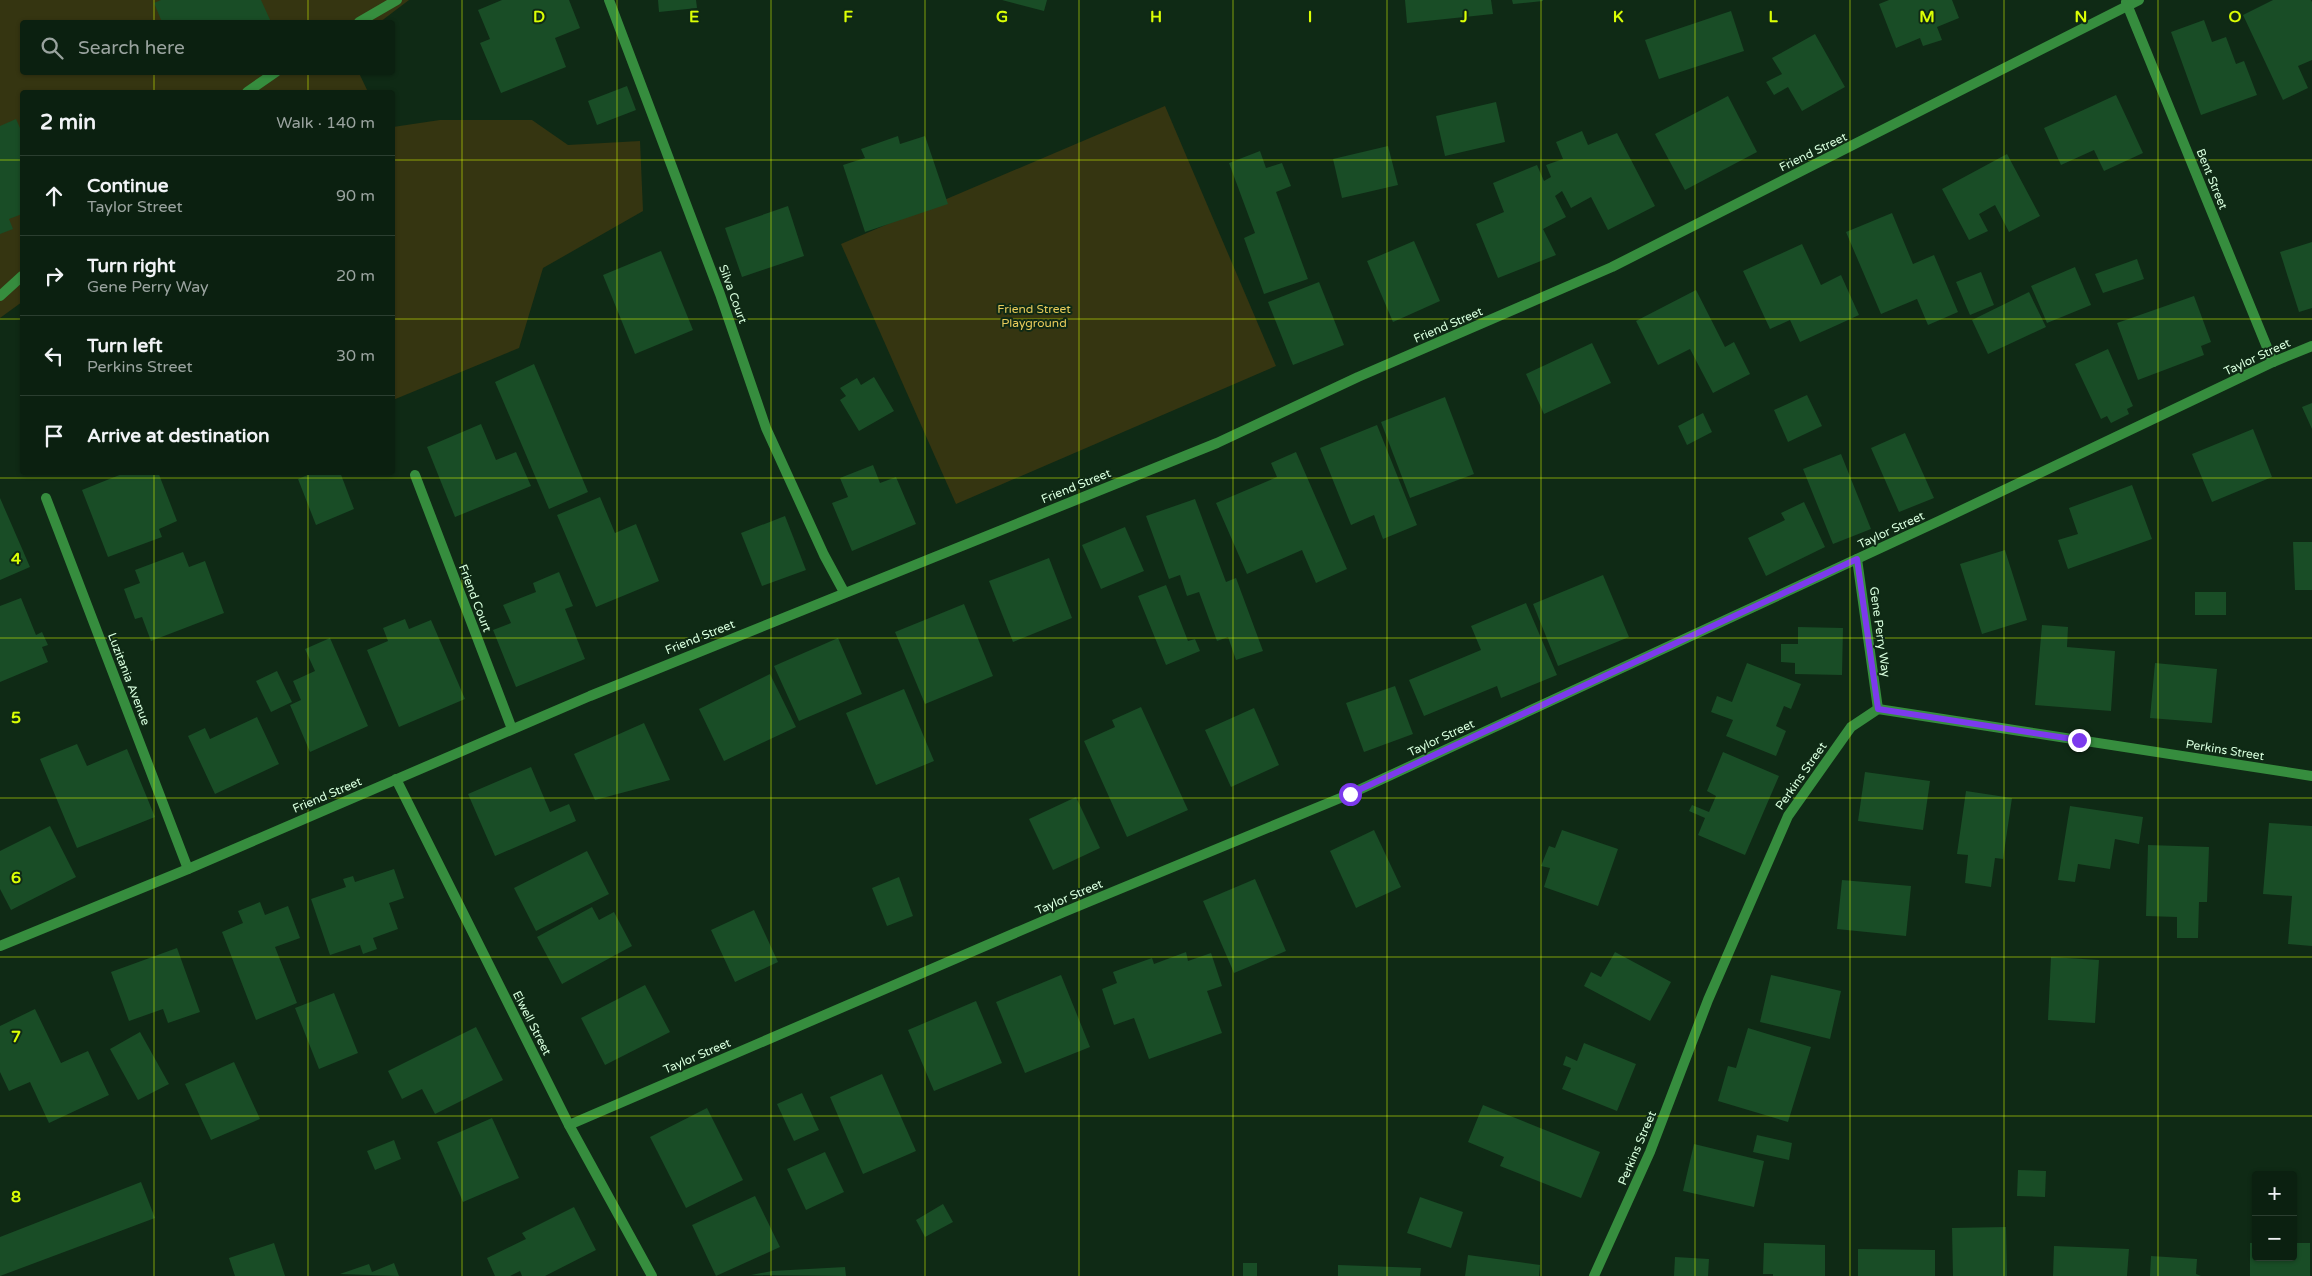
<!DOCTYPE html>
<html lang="en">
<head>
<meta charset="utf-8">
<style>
	body { margin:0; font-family:"Varela Round",sans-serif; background:#192d1e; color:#f1f3f6 }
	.controls { position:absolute; right:15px; bottom:15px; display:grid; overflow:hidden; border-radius:5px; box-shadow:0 1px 4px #0004 }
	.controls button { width:45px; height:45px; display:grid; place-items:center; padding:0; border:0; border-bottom:1px solid #2b3e30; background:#0b2010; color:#f1f3f6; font:25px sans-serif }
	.stop { position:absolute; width:15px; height:15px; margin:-11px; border:4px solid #7c3aed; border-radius:50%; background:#fff }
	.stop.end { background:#7c3aed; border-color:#fff; box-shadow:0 1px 5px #0008 }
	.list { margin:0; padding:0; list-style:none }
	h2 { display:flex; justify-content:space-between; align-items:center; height:65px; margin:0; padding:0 20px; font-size:21px }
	h2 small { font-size:16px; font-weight:400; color:#9aa39f }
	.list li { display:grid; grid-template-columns:32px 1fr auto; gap:15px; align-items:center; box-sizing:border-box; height:80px; padding:0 20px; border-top:1px solid #2b3e30 }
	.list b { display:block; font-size:19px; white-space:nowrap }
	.list p { margin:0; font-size:16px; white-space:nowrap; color:#9aa39f }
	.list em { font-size:16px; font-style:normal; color:#9aa39f }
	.icon { flex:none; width:28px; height:28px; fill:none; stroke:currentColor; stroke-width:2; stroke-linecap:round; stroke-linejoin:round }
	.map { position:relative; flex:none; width:2312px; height:1276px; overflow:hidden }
	.search { position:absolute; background:#0b2010; box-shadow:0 1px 4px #0004; left:20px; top:20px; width:375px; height:55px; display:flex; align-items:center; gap:12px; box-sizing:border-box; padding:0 18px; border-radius:5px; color:#9aa39f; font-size:19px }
	.panel { position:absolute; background:#0b2010; box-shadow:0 1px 4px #0004; left:20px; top:90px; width:375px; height:385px; border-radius:5px }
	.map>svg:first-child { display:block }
	.green { fill:#353511 }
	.building { fill:#194d26 }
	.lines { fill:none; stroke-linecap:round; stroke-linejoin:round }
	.street { stroke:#368d3e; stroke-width:10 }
	.route { stroke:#7c3aed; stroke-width:6 }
	.grid { fill:none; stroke:#dbff04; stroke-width:1; stroke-opacity:0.55 }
	.labels { text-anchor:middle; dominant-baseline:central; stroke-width:4; stroke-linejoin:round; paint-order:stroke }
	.street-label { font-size:12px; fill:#d8ffde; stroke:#0f2a15 }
	.park-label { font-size:12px; fill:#e8cb5b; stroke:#0f2a15 }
	.grid-label { font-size:16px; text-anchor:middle; font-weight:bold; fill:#dbff04; stroke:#0f2a15; stroke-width:4; stroke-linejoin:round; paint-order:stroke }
</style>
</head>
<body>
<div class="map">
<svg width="2312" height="1276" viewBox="0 0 2312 1276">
	<rect width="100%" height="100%" fill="#0f2a15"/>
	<!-- green -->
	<g class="green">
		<polygon points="0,0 409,0 380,22 22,22 22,72 359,73 368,92 22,92 22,302 0,318"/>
		<polygon points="1165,106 1276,366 956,504 841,244"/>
		<polygon points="440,120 532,120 568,145 640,141 643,211 543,268 519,348 393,400 393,127"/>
	</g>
	<!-- building -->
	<g class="building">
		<polygon points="161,0 261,0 271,22 162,22 154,3"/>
		<polygon points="502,0 569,0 580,28 555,38 566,67 501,93 480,43 490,39 478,10"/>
		<polygon points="658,0 696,0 697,8 659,12"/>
		<polygon points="1002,0 1047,0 1044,11"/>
		<polygon points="1405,0 1491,0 1493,14 1407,23"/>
		<polygon points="1512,0 1543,0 1543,1 1513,4"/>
		<polygon points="1889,0 1952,0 1959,18 1937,27 1942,40 1923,46 1920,38 1896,48 1879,4"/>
		<polygon points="2273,0 2311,0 2312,2 2312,60 2298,66 2308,88 2283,100 2243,15"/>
		<polygon points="1731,11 1744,51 1659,79 1645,40"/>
		<polygon points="2204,20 2212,42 2226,37 2236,64 2244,61 2257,95 2201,115 2171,32"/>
		<polygon points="1815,34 1845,87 1802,111 1788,87 1774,95 1766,82 1782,74 1772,58"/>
		<polygon points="627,86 636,110 597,125 588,101"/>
		<polygon points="2116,95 2143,153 2104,171 2094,150 2061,165 2044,128"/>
		<polygon points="1728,96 1757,152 1685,190 1655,134"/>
		<polygon points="1496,102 1505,142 1445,156 1436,116"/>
		<polygon points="16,119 20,128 22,128 22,214 9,219 13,229 0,234 0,126"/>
		<polygon points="1582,131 1588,145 1617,133 1655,206 1608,230 1591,197 1571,208 1562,191 1555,196 1566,217 1543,229 1556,255 1498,278 1476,224 1504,212 1493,183 1537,165 1544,181 1551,177 1546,165 1563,159 1556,142"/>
		<polygon points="898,136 900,144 925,136 948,204 865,232 843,165 865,158 861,149"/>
		<polygon points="1388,146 1398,185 1342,198 1333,159"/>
		<polygon points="1260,151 1266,168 1282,163 1291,186 1276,192 1308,279 1264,294 1244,238 1255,233 1229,163"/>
		<polygon points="2007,154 2040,216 2009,232 1995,205 1979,214 1988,231 1969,240 1942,189"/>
		<polygon points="788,206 804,256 742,277 725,228"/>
		<polygon points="1892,213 1913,264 1934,255 1958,312 1928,325 1917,299 1881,314 1846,232"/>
		<polygon points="1414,241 1440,301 1393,322 1367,261"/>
		<polygon points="2312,242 2312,308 2299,312 2280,252"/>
		<polygon points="1802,244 1821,285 1841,275 1859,315 1800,342 1790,320 1770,329 1743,271"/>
		<polygon points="661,251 693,330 635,354 603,275"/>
		<polygon points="2137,259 2144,279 2103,293 2095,274"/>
		<polygon points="2075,267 2091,305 2047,323 2031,286"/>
		<polygon points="1981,272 1994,305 1970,315 1956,282"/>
		<polygon points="1319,282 1344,345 1293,365 1268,302"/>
		<polygon points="1696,290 1725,347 1734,342 1750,374 1713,393 1690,349 1658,365 1636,321"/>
		<polygon points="2029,292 2046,327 1988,354 1972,320"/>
		<polygon points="2194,296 2211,342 2201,346 2204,355 2138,380 2117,323"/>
		<polygon points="1592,343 1611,383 1544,414 1526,374"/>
		<polygon points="2108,349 2133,406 2127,409 2129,414 2111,423 2107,416 2101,419 2075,364"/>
		<polygon points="534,364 588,492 549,509 495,382"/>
		<polygon points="874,377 894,411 859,431 840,400 846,396 840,388 857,378 861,385"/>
		<polygon points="1807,395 1822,426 1788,442 1774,410"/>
		<polygon points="1445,397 1474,474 1410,498 1381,422"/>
		<polygon points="2312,403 2312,429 2302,407"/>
		<polygon points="1703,413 1712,432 1687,445 1678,426"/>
		<polygon points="481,424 496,460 516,452 531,486 455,517 427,447"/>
		<polygon points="1377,425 1417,525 1383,539 1374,515 1351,525 1320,448"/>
		<polygon points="2253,429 2272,477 2212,502 2192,454"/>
		<polygon points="1905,433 1934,498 1899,512 1871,448"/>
		<polygon points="1296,452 1347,569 1316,583 1302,550 1247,574 1216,503 1277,477 1271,463"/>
		<polygon points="1841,454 1871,529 1833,544 1803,469"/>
		<polygon points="873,465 880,483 896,477 916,524 852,551 832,503 848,497 840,478"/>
		<polygon points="127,472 158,472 177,521 159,529 162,537 108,557 82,490"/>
		<polygon points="315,472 340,472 354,509 316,525 298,479"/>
		<polygon points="2132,485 2152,539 2068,569 2058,540 2078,534 2069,508"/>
		<polygon points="600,497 615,533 636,524 659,581 596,607 557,515"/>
		<polygon points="0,498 30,567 0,580"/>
		<polygon points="1195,499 1226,582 1236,578 1263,651 1236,660 1228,637 1217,641 1199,592 1187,596 1180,575 1169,579 1146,516"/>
		<polygon points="1804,502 1825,547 1766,576 1748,538 1785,520 1781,513"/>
		<polygon points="785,516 806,570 762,586 741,533"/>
		<polygon points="1125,527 1144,571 1101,589 1082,545"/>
		<polygon points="2293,542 2312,542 2312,590 2295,590"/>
		<polygon points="2005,550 2027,620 1982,634 1960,564"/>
		<polygon points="183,552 189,567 205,561 224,613 151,641 142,617 135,619 124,589 140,583 135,570"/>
		<polygon points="1049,558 1072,618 1013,642 989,581"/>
		<polygon points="559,572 573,606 565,609 585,659 516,687 493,630 511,623 503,605 536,592 533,583"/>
		<polygon points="1603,575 1629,637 1558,666 1533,604"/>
		<polygon points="1166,585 1188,641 1195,639 1200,651 1166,665 1138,596"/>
		<rect x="2195" y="592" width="31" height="23"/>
		<polygon points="21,598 36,635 42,632 48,645 42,647 48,662 0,682 0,606"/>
		<polygon points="1526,603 1557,675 1501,698 1497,686 1424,716 1409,680 1481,650 1471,626"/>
		<polygon points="964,604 993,676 925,704 895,632"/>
		<polygon points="405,619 409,629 431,620 465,699 399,727 367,650 388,641 383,628"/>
		<polygon points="2042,625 2068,627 2067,647 2115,651 2111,711 2035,705"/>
		<polygon points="1798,627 1843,628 1842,675 1795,674 1795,663 1781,662 1781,644 1798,644"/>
		<polygon points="330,638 368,726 310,752 290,705 301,700 293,681 315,671 305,649"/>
		<polygon points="838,638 862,694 799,721 774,666"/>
		<polygon points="1747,663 1801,684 1791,709 1784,706 1776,726 1786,731 1776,756 1726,736 1733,720 1711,712 1717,696 1732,702"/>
		<polygon points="2155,663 2217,669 2212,723 2150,718"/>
		<polygon points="277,671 292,702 271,712 256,681"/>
		<polygon points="770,674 796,727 724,761 699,709"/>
		<polygon points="1395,686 1413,734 1364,752 1346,703"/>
		<polygon points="904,689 934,761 876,785 846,713"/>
		<polygon points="1141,707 1188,810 1127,837 1084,741 1115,727 1112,720"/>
		<polygon points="1254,708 1279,765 1231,787 1205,730"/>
		<polygon points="257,717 279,764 215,794 188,736 205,728 210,739"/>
		<polygon points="644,723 670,780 595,800 574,754"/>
		<polygon points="77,744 87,766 127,749 155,817 77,848 40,759"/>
		<polygon points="1723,752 1779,776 1745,855 1698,835 1705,818 1689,811 1692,805 1709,812 1716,796 1707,791"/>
		<polygon points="531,767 550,812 569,804 576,821 495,856 468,794"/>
		<polygon points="1865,772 1930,781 1923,830 1858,821"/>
		<polygon points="1966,791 2012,798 2003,859 1995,858 1991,887 1965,883 1968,855 1957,854"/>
		<polygon points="1076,797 1100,848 1053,870 1029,819"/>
		<polygon points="2070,806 2143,817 2139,844 2115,839 2110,869 2078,864 2075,882 2058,880"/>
		<polygon points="2269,823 2312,826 2312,946 2288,944 2292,896 2263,894"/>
		<polygon points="50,826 76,877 11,910 0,889 0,851"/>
		<polygon points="1374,830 1401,887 1356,908 1330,851"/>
		<polygon points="1562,830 1618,849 1598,906 1544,887 1550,868 1541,866 1549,846 1555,848"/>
		<polygon points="2148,845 2209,847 2207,902 2199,902 2198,938 2177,938 2177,917 2146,916"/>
		<polygon points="587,851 609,894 536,931 514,888"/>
		<polygon points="394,869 404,898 389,903 398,929 373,938 377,949 363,954 360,945 330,955 311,899 346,887 343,879 353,876 355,882"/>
		<polygon points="899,877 913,916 887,926 872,888"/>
		<polygon points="1255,879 1286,951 1234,973 1203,901"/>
		<polygon points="1842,880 1911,886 1906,936 1837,929"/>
		<polygon points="260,902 265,915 288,906 300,938 275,947 297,1003 256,1020 222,932 243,923 238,911"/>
		<polygon points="592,907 599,920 614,912 632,946 562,984 537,937"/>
		<polygon points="754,910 778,962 735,982 711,930"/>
		<polygon points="177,948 200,1012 168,1023 163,1009 129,1021 111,972"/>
		<polygon points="1186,952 1188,961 1211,953 1222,986 1207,991 1222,1033 1149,1059 1134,1018 1114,1025 1102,989 1117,983 1113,972 1152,958 1154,964"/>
		<polygon points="1615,952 1671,982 1650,1021 1584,986 1591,972 1601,977"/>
		<polygon points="2051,957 2099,960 2095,1023 2048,1020"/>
		<polygon points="1061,975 1090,1047 1025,1073 996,1002"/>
		<polygon points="1771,975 1841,991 1830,1039 1760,1022"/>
		<polygon points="645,985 670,1032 605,1065 581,1018"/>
		<polygon points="334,993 358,1053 319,1069 295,1008"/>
		<polygon points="976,1001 1002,1063 934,1091 908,1030"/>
		<polygon points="35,1009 61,1063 88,1051 109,1095 49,1123 30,1082 9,1091 0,1072 0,1026"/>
		<polygon points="476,1027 503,1080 435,1114 422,1089 402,1099 388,1071"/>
		<polygon points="1748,1028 1811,1047 1788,1122 1718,1101 1728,1066 1736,1068"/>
		<polygon points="140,1032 169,1084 138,1100 110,1049"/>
		<polygon points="1584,1043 1636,1064 1617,1111 1562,1089 1571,1068 1563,1065 1566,1056 1577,1061"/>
		<polygon points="234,1062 260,1119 211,1140 185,1084"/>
		<polygon points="882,1074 916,1151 863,1174 830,1097"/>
		<polygon points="802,1093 819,1130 794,1141 777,1104"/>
		<polygon points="1483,1105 1600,1152 1581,1198 1500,1166 1504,1157 1468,1142"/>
		<polygon points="707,1108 743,1180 686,1208 650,1137"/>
		<polygon points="492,1118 519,1178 463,1202 437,1142"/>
		<polygon points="1757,1135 1792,1143 1789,1160 1753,1152"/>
		<polygon points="394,1140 401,1159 375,1170 367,1151"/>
		<polygon points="1694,1144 1764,1161 1754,1207 1683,1191"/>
		<polygon points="825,1152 844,1192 806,1210 787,1169"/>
		<polygon points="2018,1170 2046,1171 2045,1197 2017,1196"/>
		<polygon points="141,1182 155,1218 0,1276 0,1237"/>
		<polygon points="755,1196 780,1247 716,1276 692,1225"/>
		<polygon points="1420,1197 1463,1212 1451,1248 1407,1233"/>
		<polygon points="943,1204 953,1222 925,1237 916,1220"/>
		<polygon points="574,1207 596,1250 545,1276 522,1276 520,1271 510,1276 495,1276 487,1258 526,1239 522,1233"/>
		<polygon points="2006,1227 2007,1276 1953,1276 1952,1228"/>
		<polygon points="274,1243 285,1276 235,1276 229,1258"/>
		<polygon points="1764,1243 1825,1245 1825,1276 1773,1276 1773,1274 1763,1274"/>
		<polygon points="2250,1243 2256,1243 2256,1257 2293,1257 2293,1243 2310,1243 2310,1276 2250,1276"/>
		<polygon points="2054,1246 2129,1249 2127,1276 2053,1276"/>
		<polygon points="1858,1249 1935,1250 1935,1276 1858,1276"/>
		<polygon points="1468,1255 1540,1265 1539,1276 1465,1276"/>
		<polygon points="2151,1256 2197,1259 2196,1274 2201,1276 2150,1276"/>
		<polygon points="1675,1257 1709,1259 1708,1276 1674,1276"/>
		<polygon points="394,1263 399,1276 340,1274 369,1264 372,1272"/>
		<rect x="1243" y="1263" width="14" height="13"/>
		<polygon points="1338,1265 1421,1268 1420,1276 1338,1276"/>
		<polygon points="845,1267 846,1276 751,1275 772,1271"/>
	</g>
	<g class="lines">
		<!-- street -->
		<g class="street">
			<polyline points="609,0 720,294 766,428 824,555 844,592"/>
			<polyline points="2126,2 2273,362"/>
			<polyline points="359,22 397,0"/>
			<polyline points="247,92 276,72"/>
			<polyline points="0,296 22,276"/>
			<polyline points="415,475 512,729"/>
			<polyline points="46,498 188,869"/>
			<polyline points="1857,559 1878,709"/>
			<polyline points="396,779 569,1125 652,1276"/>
			<polyline points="0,946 188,869 590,696 1217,443 1358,377 1612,267 2139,0"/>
			<polyline points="569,1125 1064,912 1350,794 1941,520 2273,362 2312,346"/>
			<polyline points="1594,1276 1650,1152 1708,1000 1788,816 1851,727 1878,709 2312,776"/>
		</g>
	</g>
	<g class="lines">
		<!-- route -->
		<polyline class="route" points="1350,794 1857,559 1878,709 2079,740"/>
	</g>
	<!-- grid -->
	<path class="grid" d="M154 0V22M308 0V22M462 0V1276M617 0V1276M771 0V1276M925 0V1276M1079 0V1276M1233 0V1276M1387 0V1276M1541 0V1276M1695 0V1276M1850 0V1276M2004 0V1276M2158 0V1276M154 72V92M308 72V92M0 160H22M392 160H2312M0 319H22M392 319H2312M154 472V1276M308 472V1276M0 478H2312M0 638H2312M0 798H2312M0 957H2312M0 1116H2312"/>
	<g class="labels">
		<!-- street labels -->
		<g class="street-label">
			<text transform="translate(1813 152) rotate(-26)">Friend Street</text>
			<text transform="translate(2212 179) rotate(68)">Bent Street</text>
			<text transform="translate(733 294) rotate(70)">Silva Court</text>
			<text transform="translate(1448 325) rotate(-23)">Friend Street</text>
			<text transform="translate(2257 357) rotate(-25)">Taylor Street</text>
			<text transform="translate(1076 486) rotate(-22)">Friend Street</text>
			<text transform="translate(1891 530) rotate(-25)">Taylor Street</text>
			<text transform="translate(475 598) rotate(69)">Friend Court</text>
			<text transform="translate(1880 632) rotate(82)">Gene Perry Way</text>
			<text transform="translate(700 637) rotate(-22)">Friend Street</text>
			<text transform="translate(129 679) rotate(69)">Luzitania Avenue</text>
			<text transform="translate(1441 738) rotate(-25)">Taylor Street</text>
			<text transform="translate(2225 750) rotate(9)">Perkins Street</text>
			<text transform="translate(1801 776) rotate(-55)">Perkins Street</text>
			<text transform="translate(327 795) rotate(-23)">Friend Street</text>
			<text transform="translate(1069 897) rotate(-23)">Taylor Street</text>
			<text transform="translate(532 1023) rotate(63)">Elwell Street</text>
			<text transform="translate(697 1056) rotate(-23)">Taylor Street</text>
			<text transform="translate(1637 1148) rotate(-67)">Perkins Street</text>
		</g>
		<!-- park labels -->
		<g class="park-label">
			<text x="1034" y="309">Friend Street<tspan x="1034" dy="14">Playground</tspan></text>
		</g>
	</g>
	<g class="grid-label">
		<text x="539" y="22">D</text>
		<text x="694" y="22">E</text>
		<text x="848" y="22">F</text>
		<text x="1002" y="22">G</text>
		<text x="1156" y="22">H</text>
		<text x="1310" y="22">I</text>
		<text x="1464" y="22">J</text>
		<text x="1618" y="22">K</text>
		<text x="1773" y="22">L</text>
		<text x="1927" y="22">M</text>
		<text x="2081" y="22">N</text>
		<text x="2235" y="22">O</text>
		<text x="16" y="564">4</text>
		<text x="16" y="723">5</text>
		<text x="16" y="883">6</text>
		<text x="16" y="1042">7</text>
		<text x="16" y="1202">8</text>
	</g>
</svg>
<div class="controls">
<button>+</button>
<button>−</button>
</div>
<div class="stop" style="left:1350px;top:794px"></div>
<div class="stop end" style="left:2079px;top:740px"></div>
<div class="search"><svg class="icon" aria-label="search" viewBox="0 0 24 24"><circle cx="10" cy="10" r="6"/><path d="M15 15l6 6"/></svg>Search here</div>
<section class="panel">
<h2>2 min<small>Walk · 140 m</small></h2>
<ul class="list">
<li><svg class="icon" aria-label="ahead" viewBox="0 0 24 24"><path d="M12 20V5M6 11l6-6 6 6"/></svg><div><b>Continue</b><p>Taylor Street</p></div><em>90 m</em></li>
<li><svg class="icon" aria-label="right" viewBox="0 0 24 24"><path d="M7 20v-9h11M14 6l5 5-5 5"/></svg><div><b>Turn right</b><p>Gene Perry Way</p></div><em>20 m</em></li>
<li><svg class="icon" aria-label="left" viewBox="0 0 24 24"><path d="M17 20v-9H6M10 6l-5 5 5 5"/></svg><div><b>Turn left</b><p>Perkins Street</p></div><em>30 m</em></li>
<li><svg class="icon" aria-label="arrive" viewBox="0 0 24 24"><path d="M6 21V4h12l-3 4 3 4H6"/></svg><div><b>Arrive at destination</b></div></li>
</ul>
</section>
</div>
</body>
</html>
